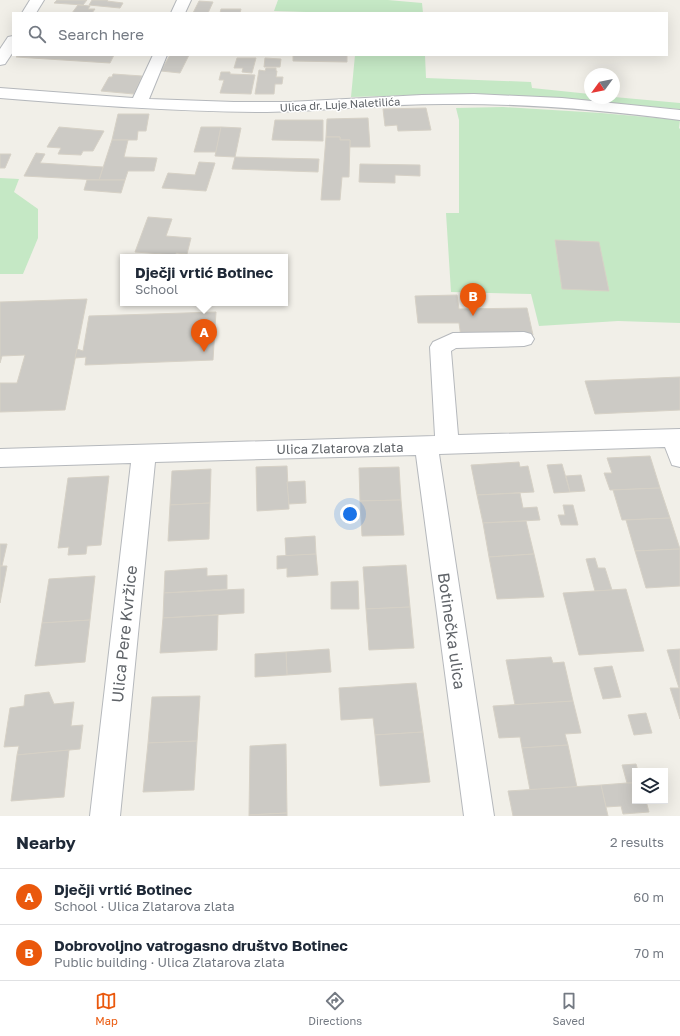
<!DOCTYPE html>
<html lang="en">
<head>
<meta charset="utf-8">
<style>
	body { margin:0; font-family:"Golos Text",sans-serif; background:#f2f2f3; color:#1f2937 }
	.controls { position:absolute; right:12px; bottom:12px; display:grid; overflow:hidden; border-radius:0px; box-shadow:0 4px 16px #0002 }
	.controls button { width:36px; height:36px; display:grid; place-items:center; padding:0; border:0; border-bottom:1px solid #e0e1e3; background:#fff; color:#1f2937; font:20px sans-serif }
	.compass { position:absolute; left:584px; top:68px; width:36px; height:36px; border-radius:50%; background:#fff; box-shadow:0 4px 16px #0002; rotate:237deg }
	.you { position:absolute; left:350px; top:514px; width:14px; height:14px; margin:-10px; border:3px solid #fff; border-radius:50%; background:#1a73e8; box-shadow:0 0 0 6px #1a73e833 }
	.badge { display:grid; place-items:center; width:26px; height:26px; border-radius:50%; background:#ea580c; color:#fff; font-size:13px; font-weight:700 }
	.pin { position:absolute; translate:-50% -33px; filter:drop-shadow(0 1px 2px #0008) }
	.pin::after { content:''; position:absolute; top:21px; width:14px; height:12px; background:inherit; clip-path:polygon(0 0,100% 0,50% 100%) }
	.popup { position:absolute; left:120px; top:254px; width:168px; height:52px; box-sizing:border-box; display:grid; place-content:center; border-radius:0px; background:#fff; filter:drop-shadow(0 1px 3px #0005); font-size:13px; white-space:nowrap; color:#747a83 }
	.popup b { font-size:15px; color:#1f2937 }
	.popup::after { content:''; position:absolute; left:50%; top:100%; margin-left:-8px; border:8px solid transparent; border-top-color:#fff }
	.list { margin:0; padding:0; list-style:none }
	h2 { display:flex; justify-content:space-between; align-items:center; height:52px; margin:0; padding:0 16px; font-size:17px }
	h2 small { font-size:13px; font-weight:400; color:#747a83 }
	.list li { display:grid; grid-template-columns:26px 1fr auto; gap:12px; align-items:center; box-sizing:border-box; height:56px; padding:0 16px; border-top:1px solid #e0e1e3 }
	.list b { display:block; font-size:15px; white-space:nowrap }
	.list p { margin:0; font-size:13px; white-space:nowrap; color:#747a83 }
	.list em { font-size:13px; font-style:normal; color:#747a83 }
	.icon { flex:none; width:22px; height:22px; fill:none; stroke:currentColor; stroke-width:2; stroke-linecap:round; stroke-linejoin:round }
	.map { position:relative; flex:none; width:680px; height:816px; overflow:hidden }
	.search { position:absolute; background:#fff; box-shadow:0 4px 16px #0002; left:12px; right:12px; top:12px; height:44px; display:flex; align-items:center; gap:10px; box-sizing:border-box; padding:0 14px; border-radius:0px; color:#747a83; font-size:15px }
	.sheet { height:164px; background:#fff }
	nav { display:flex; justify-content:space-around; align-items:center; box-sizing:border-box; height:56px; border-top:1px solid #e0e1e3; background:#fff; font-size:11px; color:#747a83 }
	nav a { display:grid; justify-items:center; gap:2px }
	nav .on { color:#ea580c }
	.map>svg:first-child { display:block }
	.green { fill:#c5e8c5 }
	.building { fill:#cccac5; stroke:#d6d1c6 }
	.lines { fill:none; stroke-linecap:round; stroke-linejoin:round }
	.minor-casing { stroke:#b5b8bc; stroke-width:2 }
	.minor { fill:#fff; fill-rule:evenodd }
	.labels { text-anchor:middle; dominant-baseline:central; stroke-width:3; stroke-linejoin:round; paint-order:stroke }
	.far-street-label { font-size:11px; fill:#5f6368; stroke:#fff }
	.street-label { font-size:13px; fill:#5f6368; stroke:#fff }
	.near-street-label { font-size:16px; fill:#5f6368; stroke:#fff }
</style>
</head>
<body>
<div class="map">
<svg width="680" height="816" viewBox="0 0 680 816">
	<rect width="100%" height="100%" fill="#f1efe8"/>
	<!-- green -->
	<g class="green">
		<polygon points="278,0 388,0 422,3 423,13 338,13 274,11"/>
		<polygon points="355,55 425,55 426,78 531,82 532,88 590,94 590,98 614,98 614,97 680,103 680,109 504,95 452,94 351,97"/>
		<polygon points="503,107 601,113 680,120 679,128 680,129 680,323 618,321 539,326 531,294 451,292 446,213 459,213 459,120 456,108"/>
		<polygon points="0,178 19,179 14,192 38,209 38,238 23,274 0,274"/>
	</g>
	<!-- building -->
	<g class="building">
		<polygon points="57,0 87,0 83,5 54,3"/>
		<polygon points="92,0 108,0 107,1 123,3 120,8 89,5"/>
		<polygon points="199,1 213,2 208,13 193,13"/>
		<polygon points="78,5 90,6 88,9 95,9 92,13 72,13"/>
		<polygon points="221,9 241,9 240,13 220,13"/>
		<polygon points="18,55 114,55 110,63 16,57"/>
		<polygon points="170,55 189,55 180,73 161,71"/>
		<polygon points="293,55 347,55 347,62 293,61"/>
		<polygon points="237,58 256,58 252,73 242,72 243,68 234,68"/>
		<polygon points="265,58 281,59 280,67 264,67"/>
		<polygon points="266,68 276,68 276,71 277,71 276,77 283,77 282,84 275,84 274,94 255,94 259,70 265,71"/>
		<polygon points="221,72 230,72 230,74 255,75 251,94 220,93 224,80 219,80"/>
		<polygon points="113,74 142,76 134,94 101,91 109,77 112,77"/>
		<polygon points="426,108 431,130 398,131 397,125 385,126 383,109"/>
		<polygon points="118,114 149,114 146,131 138,131 137,140 112,140"/>
		<polygon points="368,118 370,147 350,147 350,140 340,140 340,137 326,137 327,119"/>
		<polygon points="275,120 323,120 323,141 272,140"/>
		<polygon points="59,127 104,131 93,151 83,151 81,155 58,154 61,148 47,147"/>
		<polygon points="201,127 221,127 216,152 194,152"/>
		<polygon points="221,127 241,128 235,157 215,156"/>
		<polygon points="326,137 340,137 340,140 350,140 349,177 342,177 340,200 321,200"/>
		<polygon points="112,140 128,140 124,157 157,158 154,171 128,171 125,180 99,180"/>
		<polygon points="36,153 45,154 40,163 103,167 99,180 24,176"/>
		<polygon points="0,154 11,154 5,168 0,168"/>
		<polygon points="235,157 319,159 318,172 232,169"/>
		<polygon points="199,162 215,163 206,191 162,188 168,173 195,175"/>
		<polygon points="360,164 420,165 420,176 395,175 395,183 359,182"/>
		<polygon points="87,180 125,180 121,193 84,190"/>
		<polygon points="148,217 172,219 166,236 191,238 187,254 176,253 176,255 135,252"/>
		<polygon points="555,240 599,242 609,291 562,289"/>
		<polygon points="457,295 459,309 527,308 533,335 461,337 459,323 418,323 415,296"/>
		<polygon points="87,299 65,410 0,412 0,383 17,383 25,355 2,356 0,363 0,302"/>
		<polygon points="216,312 213,360 85,365 86,357 75,358 77,349 83,351 89,316"/>
		<polygon points="680,377 680,410 595,414 585,381"/>
		<polygon points="650,456 660,488 610,490 604,473 612,473 607,458"/>
		<polygon points="519,462 520,467 528,466 534,492 477,495 471,465"/>
		<polygon points="562,464 570,492 554,493 547,465"/>
		<polygon points="287,466 289,509 257,511 256,467"/>
		<polygon points="399,467 401,500 360,501 359,468"/>
		<polygon points="211,469 210,503 170,505 172,471"/>
		<polygon points="581,475 585,491 570,492 566,476"/>
		<polygon points="109,476 101,545 87,546 86,554 68,555 69,547 58,548 68,478"/>
		<polygon points="305,481 306,503 289,504 287,482"/>
		<polygon points="660,488 670,518 622,520 613,490"/>
		<polygon points="520,493 523,508 537,507 540,520 483,523 477,495"/>
		<polygon points="401,500 404,535 362,536 360,501"/>
		<polygon points="210,503 209,539 168,541 170,505"/>
		<polygon points="563,505 573,505 578,525 561,525 558,515 565,515"/>
		<polygon points="670,518 680,549 635,551 626,520"/>
		<polygon points="526,521 534,554 489,557 483,523"/>
		<polygon points="315,536 316,554 286,556 285,538"/>
		<polygon points="0,544 7,544 2,566 0,566"/>
		<polygon points="680,549 680,586 646,588 635,551"/>
		<polygon points="316,554 318,575 287,577 287,568 277,569 277,556"/>
		<polygon points="534,554 544,597 497,599 489,557"/>
		<polygon points="595,558 598,568 605,568 612,590 595,591 586,559"/>
		<polygon points="406,565 410,607 366,609 363,567"/>
		<polygon points="0,566 7,566 0,603"/>
		<polygon points="207,568 207,576 227,575 227,589 164,593 165,571"/>
		<polygon points="95,576 90,620 42,623 49,579"/>
		<polygon points="358,581 359,609 331,609 331,582"/>
		<polygon points="244,589 244,613 163,618 164,593"/>
		<polygon points="626,589 644,651 579,655 563,593"/>
		<polygon points="410,607 414,648 369,650 366,609"/>
		<polygon points="218,615 217,650 160,653 163,618"/>
		<polygon points="90,620 85,662 35,666 42,623"/>
		<polygon points="329,649 331,672 287,675 286,652"/>
		<polygon points="680,649 680,688 679,688 667,650"/>
		<polygon points="286,652 287,675 255,677 255,654"/>
		<polygon points="551,657 553,663 564,662 573,701 515,705 506,660"/>
		<polygon points="612,666 621,697 603,699 594,668"/>
		<polygon points="416,683 423,732 375,735 373,718 341,720 339,688"/>
		<polygon points="670,688 680,688 680,719"/>
		<polygon points="49,692 54,704 74,702 71,726 83,725 80,749 17,755 19,746 4,747 10,708 24,706 25,695"/>
		<polygon points="200,696 197,741 148,743 152,697"/>
		<polygon points="573,701 581,733 565,734 568,745 522,748 520,737 499,738 493,706"/>
		<polygon points="646,713 652,733 634,735 628,715"/>
		<polygon points="423,732 430,782 380,786 375,735"/>
		<polygon points="197,741 194,790 143,792 148,743"/>
		<polygon points="286,744 287,813 249,815 250,746"/>
		<polygon points="568,745 577,787 530,790 522,748"/>
		<polygon points="69,750 64,797 11,801 17,755"/>
		<polygon points="636,764 638,771 635,771 635,783 627,783 622,765"/>
		<polygon points="627,783 635,783 635,801 646,801 649,812 623,814 621,806 606,807 601,785"/>
		<polygon points="601,785 608,816 513,816 508,791"/>
		<polygon points="287,813 287,816 249,816 249,815"/>
	</g>
	<g class="lines">
		<defs>
			<g id="minor">
				<polygon points="30,0 44,0 36,13 22,13"/>
				<polygon points="177,0 191,0 185,13 171,13"/>
				<polygon points="13,36 13,52 5,64 0,65 0,49 8,37"/>
				<path d="M153 55H167L149 99 234 102H289L422 95 474 94 562 98 680 110V120C602 110 523 103 444 104 385 104 326 111 267 112 178 112 89 105 0 98V88L133 98Z"/>
				<polygon points="524,332 531,334 534,339 531,344 524,346 456,348 451,351 458,435 680,429 680,467 672,465 665,447 439,454 494,816 464,816 416,455 155,462 120,816 90,816 131,463 0,467 0,449 435,436 430,347 433,342 453,333"/>
			</g>
		</defs>
		<!-- minor casing -->
		<use href="#minor" class="minor-casing"/>
		<!-- minor -->
		<use href="#minor" class="minor"/>
	</g>
	<g class="labels">
		<!-- far-street labels -->
		<g class="far-street-label">
			<text transform="translate(340 104) rotate(-3)">Ulica dr. Luje Naletilića</text>
		</g>
		<!-- street labels -->
		<g class="street-label">
			<text transform="translate(340 448) rotate(-1)">Ulica Zlatarova zlata</text>
		</g>
		<!-- near-street labels -->
		<g class="near-street-label">
			<text transform="translate(452 631) rotate(82)">Botinečka ulica</text>
			<text transform="translate(124 634) rotate(-84)">Ulica Pere Kvržice</text>
		</g>
	</g>
</svg>
<div class="controls">
<button><svg class="icon" aria-label="layers" viewBox="0 0 24 24"><path d="M12 4l9 5-9 5-9-5zM3 14l9 5 9-5"/></svg></button>
</div>
<svg class="compass" viewBox="-18 -18 36 36"><path d="M0-13l5 13h-10z" fill="#e53935"/><path d="M0 13l5-13h-10z" fill="#747a83"/></svg>
<div class="you"></div>
<div class="pin badge" style="left:204px;top:352px">A</div>
<div class="popup"><b>Dječji vrtić Botinec</b>School</div>
<div class="pin badge" style="left:473px;top:316px">B</div>
<div class="search"><svg class="icon" aria-label="search" viewBox="0 0 24 24"><circle cx="10" cy="10" r="6"/><path d="M15 15l6 6"/></svg>Search here</div>
</div>
<section class="sheet">
<h2>Nearby<small>2 results</small></h2>
<ul class="list">
<li><span class="badge">A</span><div><b>Dječji vrtić Botinec</b><p>School · Ulica Zlatarova zlata</p></div><em>60 m</em></li>
<li><span class="badge">B</span><div><b>Dobrovoljno vatrogasno društvo Botinec</b><p>Public building · Ulica Zlatarova zlata</p></div><em>70 m</em></li>
</ul>
</section>
<nav>
<a class="on"><svg class="icon" aria-label="map" viewBox="0 0 24 24"><path d="M3 6l6-2 6 2 6-2v14l-6 2-6-2-6 2zM9 4v14M15 6v14"/></svg>Map</a>
<a><svg class="icon" aria-label="directions" viewBox="0 0 24 24"><path d="M12 3l9 9-9 9-9-9zM9 14v-3h6M13 9l2 2-2 2"/></svg>Directions</a>
<a><svg class="icon" aria-label="saved" viewBox="0 0 24 24"><path d="M7 4h10v16l-5-4-5 4z"/></svg>Saved</a>
</nav>
</body>
</html>
